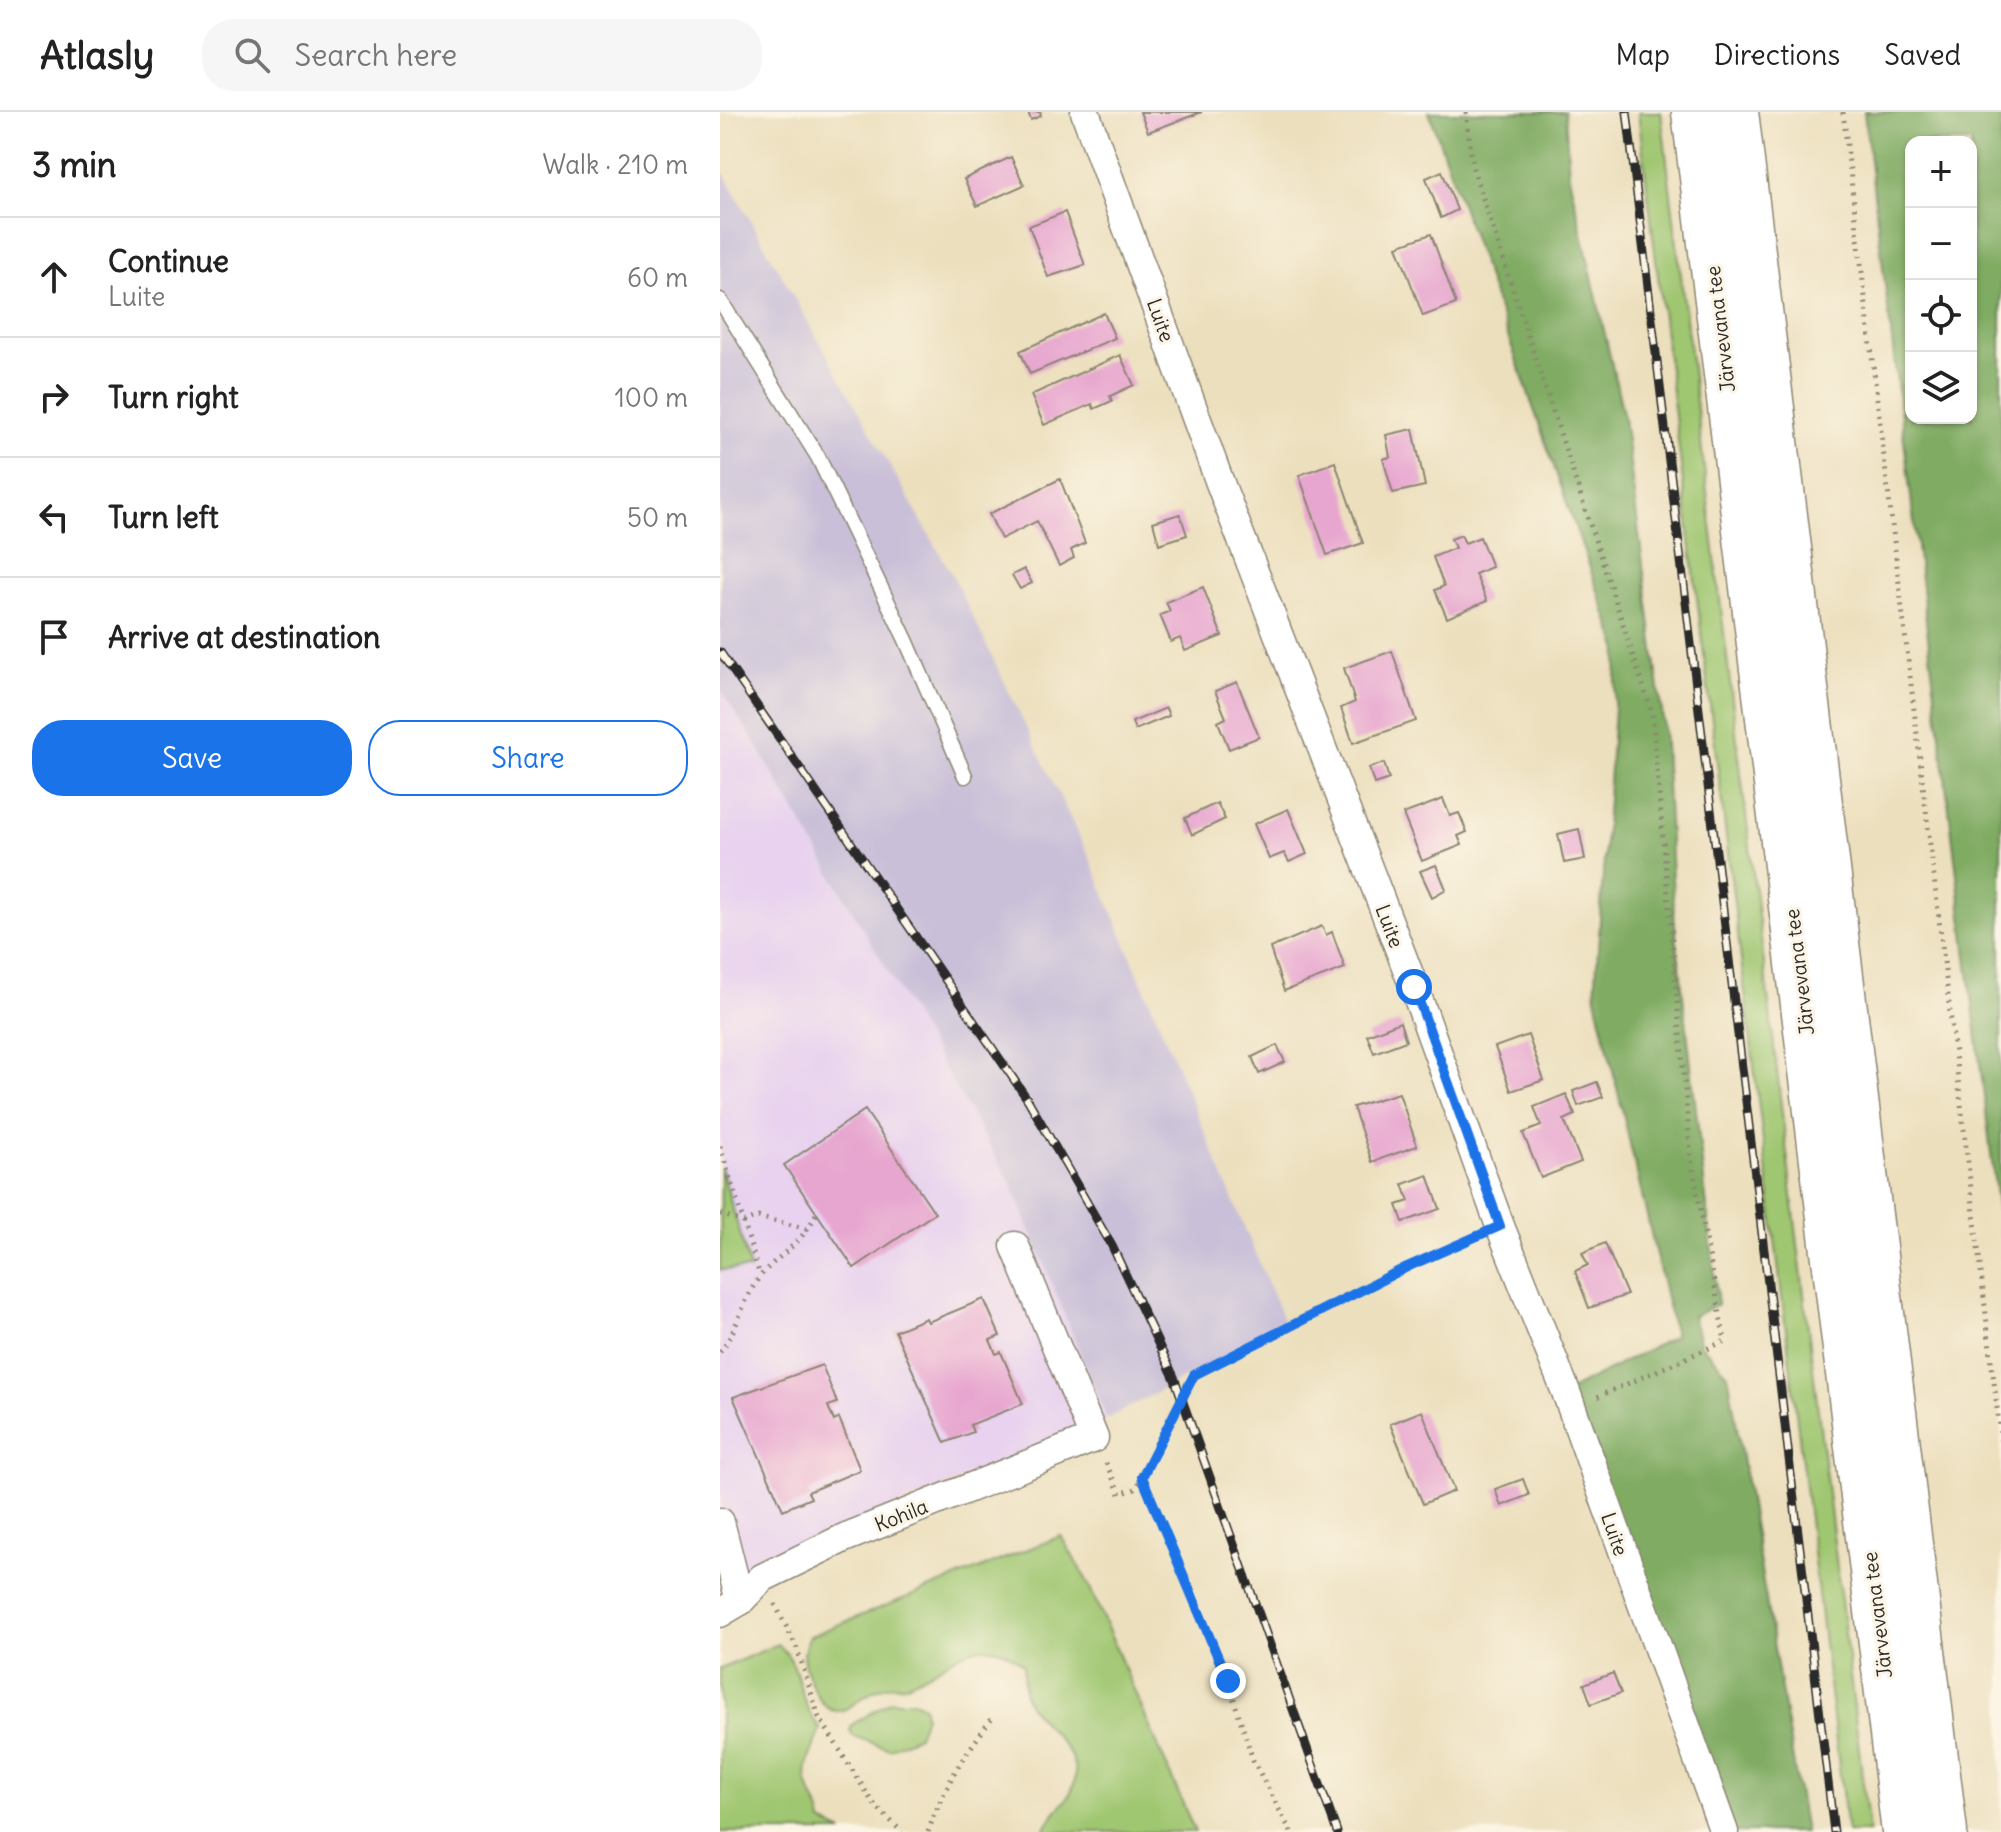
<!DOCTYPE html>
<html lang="en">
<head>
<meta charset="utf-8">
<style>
	body { margin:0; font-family:Delius,sans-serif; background:#f6f6f6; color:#222 }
	.controls { position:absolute; right:24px; top:24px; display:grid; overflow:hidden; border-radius:16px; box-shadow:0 2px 6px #0004 }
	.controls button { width:72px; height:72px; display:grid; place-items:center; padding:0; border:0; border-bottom:2px solid #e0e0e0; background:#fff; color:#222; font:40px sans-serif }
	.stop { position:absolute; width:24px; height:24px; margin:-18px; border:6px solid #1a73e8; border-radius:50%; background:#fff }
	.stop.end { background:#1a73e8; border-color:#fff; box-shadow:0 2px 8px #0008 }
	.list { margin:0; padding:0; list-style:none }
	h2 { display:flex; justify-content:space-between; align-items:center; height:104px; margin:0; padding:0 32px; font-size:34px }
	h2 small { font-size:26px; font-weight:400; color:#767676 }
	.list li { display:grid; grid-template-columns:52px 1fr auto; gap:24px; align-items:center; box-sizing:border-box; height:120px; padding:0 32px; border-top:2px solid #e0e0e0 }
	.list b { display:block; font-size:30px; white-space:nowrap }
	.list p { margin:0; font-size:26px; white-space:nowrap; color:#767676 }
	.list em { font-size:26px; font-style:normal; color:#767676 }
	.actions { display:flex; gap:16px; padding:24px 32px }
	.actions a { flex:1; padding:18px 0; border:2px solid #1a73e8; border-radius:32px; text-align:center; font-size:28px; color:#1a73e8 }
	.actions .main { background:#1a73e8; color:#fff }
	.icon { flex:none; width:44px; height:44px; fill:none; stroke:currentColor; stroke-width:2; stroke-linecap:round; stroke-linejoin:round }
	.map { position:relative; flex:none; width:1281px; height:1720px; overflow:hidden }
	header { display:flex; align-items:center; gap:48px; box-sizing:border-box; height:112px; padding:0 40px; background:#fff; border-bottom:2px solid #e0e0e0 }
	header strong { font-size:38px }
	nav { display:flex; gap:44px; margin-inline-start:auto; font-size:28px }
	.search { width:560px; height:72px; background:#f6f6f6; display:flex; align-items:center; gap:20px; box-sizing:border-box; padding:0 28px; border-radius:32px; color:#767676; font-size:30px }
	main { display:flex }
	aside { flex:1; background:#fff }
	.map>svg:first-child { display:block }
	.built { fill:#e8d2ef }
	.industrial { fill:#c9bfd8 }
	.green { fill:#9fc670; stroke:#65784e; stroke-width:2 }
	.forest { fill:#7fab62; stroke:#556b46; stroke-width:2; fill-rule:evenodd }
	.building { fill:#e7a6cf }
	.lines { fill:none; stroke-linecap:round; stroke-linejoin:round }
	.lane-casing { stroke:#8c8574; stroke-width:17 }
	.street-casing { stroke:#8c8574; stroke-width:31 }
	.highway-casing { stroke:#8c8574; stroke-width:47 }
	.path { stroke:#8c8574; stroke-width:5; stroke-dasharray:2 6; stroke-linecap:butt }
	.lane { stroke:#fff; stroke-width:14 }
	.street { stroke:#fff; stroke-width:28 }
	.highway { stroke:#fff; stroke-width:44 }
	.rail-casing { stroke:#2b2b2b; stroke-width:9 }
	.rail { stroke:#fcf5e5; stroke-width:6; stroke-dasharray:18; stroke-linecap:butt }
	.route { stroke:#1a73e8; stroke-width:10 }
	.labels { text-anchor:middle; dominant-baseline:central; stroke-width:6; stroke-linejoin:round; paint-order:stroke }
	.street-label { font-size:20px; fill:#2b2b2b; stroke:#fcf5e5 }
</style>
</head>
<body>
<header>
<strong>Atlasly</strong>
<div class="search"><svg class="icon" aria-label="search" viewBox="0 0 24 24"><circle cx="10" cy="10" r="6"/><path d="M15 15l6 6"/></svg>Search here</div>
<nav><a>Map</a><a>Directions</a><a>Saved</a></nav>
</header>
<main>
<aside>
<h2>3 min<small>Walk · 210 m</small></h2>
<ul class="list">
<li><svg class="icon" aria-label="ahead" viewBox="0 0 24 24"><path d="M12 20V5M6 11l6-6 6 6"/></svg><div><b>Continue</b><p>Luite</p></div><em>60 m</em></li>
<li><svg class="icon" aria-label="right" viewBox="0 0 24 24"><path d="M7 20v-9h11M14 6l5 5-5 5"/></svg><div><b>Turn right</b></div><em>100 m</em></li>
<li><svg class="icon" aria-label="left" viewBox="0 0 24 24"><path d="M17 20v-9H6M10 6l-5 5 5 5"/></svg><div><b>Turn left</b></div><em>50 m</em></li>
<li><svg class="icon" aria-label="arrive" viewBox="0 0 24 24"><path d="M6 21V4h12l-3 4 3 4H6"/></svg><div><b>Arrive at destination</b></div></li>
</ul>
<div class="actions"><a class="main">Save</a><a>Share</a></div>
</aside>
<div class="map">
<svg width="1281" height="1720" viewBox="0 0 1281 1720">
	<rect width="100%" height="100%" fill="#fcf5e5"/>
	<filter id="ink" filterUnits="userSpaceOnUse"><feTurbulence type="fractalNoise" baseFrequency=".0125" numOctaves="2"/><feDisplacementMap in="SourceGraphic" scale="16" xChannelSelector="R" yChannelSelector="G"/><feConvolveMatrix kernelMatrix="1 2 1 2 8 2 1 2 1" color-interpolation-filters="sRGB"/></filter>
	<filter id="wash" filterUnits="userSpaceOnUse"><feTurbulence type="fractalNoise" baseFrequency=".006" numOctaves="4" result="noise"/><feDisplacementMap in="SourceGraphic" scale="32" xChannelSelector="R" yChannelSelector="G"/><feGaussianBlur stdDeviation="1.8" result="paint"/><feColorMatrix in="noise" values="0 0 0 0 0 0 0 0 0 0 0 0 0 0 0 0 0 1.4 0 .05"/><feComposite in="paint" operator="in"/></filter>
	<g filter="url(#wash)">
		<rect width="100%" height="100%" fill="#ecdfbd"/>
		<!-- built -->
		<polygon class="built" points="0,578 33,627 291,1071 387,1307 0,1467"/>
		<!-- industrial -->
		<polygon class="industrial" points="0,55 234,466 371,749 565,1212 387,1307 291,1071 33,627 0,578"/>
		<!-- green -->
		<g class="green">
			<polygon points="918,0 941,0 1149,1720 1127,1720"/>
			<polygon points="1,1055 30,1157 0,1158"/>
			<path d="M341 1424 367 1469 475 1720H324C330 1699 352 1690 355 1667 359 1634 319 1614 307 1589 302 1579 304 1564 303 1553 261 1512 228 1555 187 1572 179 1575 170 1572 163 1575 131 1585 116 1626 91 1571 83 1553 80 1542 90 1524Z"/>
			<path d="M58 1532C86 1558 74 1586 100 1616 96 1634 81 1655 88 1673 93 1687 100 1694 102 1710L123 1720H0V1557Z"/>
			<polygon points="171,1589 194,1589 204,1594 205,1604 198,1624 169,1637 133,1624 130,1618 133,1612"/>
		</g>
		<!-- forest -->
		<g class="forest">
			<polygon points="709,0 845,0 849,64 904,306 944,615 954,803 998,1193 973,1204 981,1233 1008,1262 1085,1720 1004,1720 846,1280 955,1224 875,882 898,536"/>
			<path d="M1144 0H1281V1124ZM1251 30V306H1191V30Z"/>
		</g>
		<g id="blocks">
			<!-- building -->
			<g class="building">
				<polygon points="308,0 320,0 321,4 311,8"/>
				<polygon points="420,0 482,0 428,20"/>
				<polygon points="291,45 304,73 257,94 244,67"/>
				<polygon points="722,59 737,98 721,106 706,66"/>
				<polygon points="345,100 365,153 328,165 309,114"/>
				<polygon points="711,122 736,192 703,204 677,134"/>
				<polygon points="384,201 395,226 310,262 300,239"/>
				<polygon points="400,243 414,273 390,284 392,289 374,297 372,292 324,313 311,283"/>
				<polygon points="693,317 705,374 673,381 663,347 670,345 666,323"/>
				<polygon points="615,350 643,431 607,443 579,363"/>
				<polygon points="340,367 365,431 351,438 354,446 339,454 317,409 281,427 269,402"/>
				<polygon points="460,402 467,423 439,432 433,410"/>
				<polygon points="741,423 745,431 760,425 772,455 755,462 767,489 727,506 715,478 724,474 713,445 735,436 731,427"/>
				<polygon points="304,457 312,471 300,477 292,463"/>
				<polygon points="483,475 502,524 465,539 460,526 451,530 440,503 450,499 446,490"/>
				<polygon points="672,539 696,609 633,631 621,596 635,590 624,556"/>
				<polygon points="517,570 539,625 509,637 498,610 506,606 495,579"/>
				<polygon points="446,596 449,604 415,618 412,610"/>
				<polygon points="664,651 669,667 654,672 649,656"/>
				<polygon points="723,687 730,704 739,701 747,720 738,724 742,733 702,749 683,702"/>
				<polygon points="497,691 505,707 472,723 465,706"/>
				<polygon points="568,697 587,742 569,750 564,741 549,747 534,712"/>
				<polygon points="859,717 865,747 844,751 838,722"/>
				<polygon points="716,753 726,777 712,785 700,759"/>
				<polygon points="602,814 606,823 612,820 625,856 564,879 550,836"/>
				<polygon points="680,910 686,929 654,941 647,923"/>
				<polygon points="808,923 824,968 791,979 775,935"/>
				<polygon points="557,933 565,950 539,962 532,945"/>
				<polygon points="877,970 883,985 858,994 853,979"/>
				<polygon points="679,981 697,1034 652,1050 633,995"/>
				<polygon points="846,982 855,1003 844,1008 861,1050 821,1066 803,1021 821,1014 814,995"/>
				<polygon points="145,998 215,1101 134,1156 64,1053"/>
				<polygon points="708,1063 720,1097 683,1110 677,1093 689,1089 683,1072"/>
				<polygon points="885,1131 907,1183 869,1196 855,1159 868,1153 862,1141"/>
				<polygon points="264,1187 280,1224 270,1228 276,1242 281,1240 303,1292 250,1313 253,1320 225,1331 175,1219 206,1206 208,1210"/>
				<polygon points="102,1253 117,1291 108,1294 114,1309 119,1306 140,1358 88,1380 91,1386 63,1398 13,1285"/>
				<polygon points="702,1299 734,1379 703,1392 670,1312"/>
				<polygon points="803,1367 809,1383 781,1394 775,1377"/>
				<polygon points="893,1561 901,1581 871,1592 864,1572"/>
			</g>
		</g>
	</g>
	<g filter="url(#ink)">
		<use href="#blocks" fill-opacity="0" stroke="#8c8574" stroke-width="2"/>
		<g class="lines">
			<defs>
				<polyline id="lane" points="0,188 98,345 186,528 245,664"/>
				<g id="street">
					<polyline points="365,0 500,371 694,875 780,1114 846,1280 1004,1720"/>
					<polyline points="0,1410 20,1489"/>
					<polyline points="0,1501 20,1489 42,1466 124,1426 374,1326 295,1134"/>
				</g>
				<g id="highway">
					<polyline points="974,0 1184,1720"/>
					<polyline points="1016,0 1225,1720"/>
				</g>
			</defs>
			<!-- lane casing -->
			<use href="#lane" class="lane-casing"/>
			<!-- street casing -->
			<use href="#street" class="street-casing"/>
			<!-- highway casing -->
			<use href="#highway" class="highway-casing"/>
			<!-- path -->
			<g class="path">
				<polyline points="746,0 753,56 932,601 971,1046 1005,1229 877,1285"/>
				<polyline points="1123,0 1281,1329"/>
				<polyline points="0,1034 40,1164"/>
				<polyline points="0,1102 24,1110 38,1105 88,1117"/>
				<path d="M0 1240C19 1217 23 1184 42 1162 64 1138 80 1134 96 1102"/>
				<polyline points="386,1351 400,1382 415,1377 422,1366"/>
				<polyline points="55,1492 77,1536 99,1605 153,1691 182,1720"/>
				<path d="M208 1720C225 1672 243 1644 274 1604"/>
				<polyline points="571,1720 533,1648 508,1569 422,1365 474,1263 687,1155 757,1124"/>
			</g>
			<!-- lane -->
			<use href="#lane" class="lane"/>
			<!-- street -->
			<use href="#street" class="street"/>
			<!-- highway -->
			<use href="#highway" class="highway"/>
			<defs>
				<g id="rail">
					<polyline points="907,0 1114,1720"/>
					<polyline points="0,540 308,988 392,1134 454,1265 617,1720"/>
				</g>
			</defs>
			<!-- rail casing -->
			<use href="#rail" class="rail-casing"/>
			<!-- rail -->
			<use href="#rail" class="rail"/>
		</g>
	</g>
	<g class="lines" filter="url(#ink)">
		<!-- route -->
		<polyline class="route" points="508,1569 422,1365 474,1263 687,1155 780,1114 694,875"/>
	</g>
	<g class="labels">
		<!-- street labels -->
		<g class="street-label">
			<text transform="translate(441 208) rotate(70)">Luite</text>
			<text transform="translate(1000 217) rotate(-97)">Järvevana tee</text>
			<text transform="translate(670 814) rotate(69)">Luite</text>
			<text transform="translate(1079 860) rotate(-97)">Järvevana tee</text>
			<text transform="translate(181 1403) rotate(-22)">Kohila</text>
			<text transform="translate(895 1422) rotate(71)">Luite</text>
			<text transform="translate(1157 1503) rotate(-97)">Järvevana tee</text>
		</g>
	</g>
</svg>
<div class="controls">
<button>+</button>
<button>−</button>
<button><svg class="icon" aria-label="locate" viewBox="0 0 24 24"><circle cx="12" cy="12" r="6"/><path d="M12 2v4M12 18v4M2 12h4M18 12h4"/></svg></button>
<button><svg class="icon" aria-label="layers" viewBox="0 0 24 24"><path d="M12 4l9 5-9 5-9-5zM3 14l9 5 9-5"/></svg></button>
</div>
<div class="stop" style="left:694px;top:875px"></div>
<div class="stop end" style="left:508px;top:1569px"></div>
</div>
</main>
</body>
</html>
